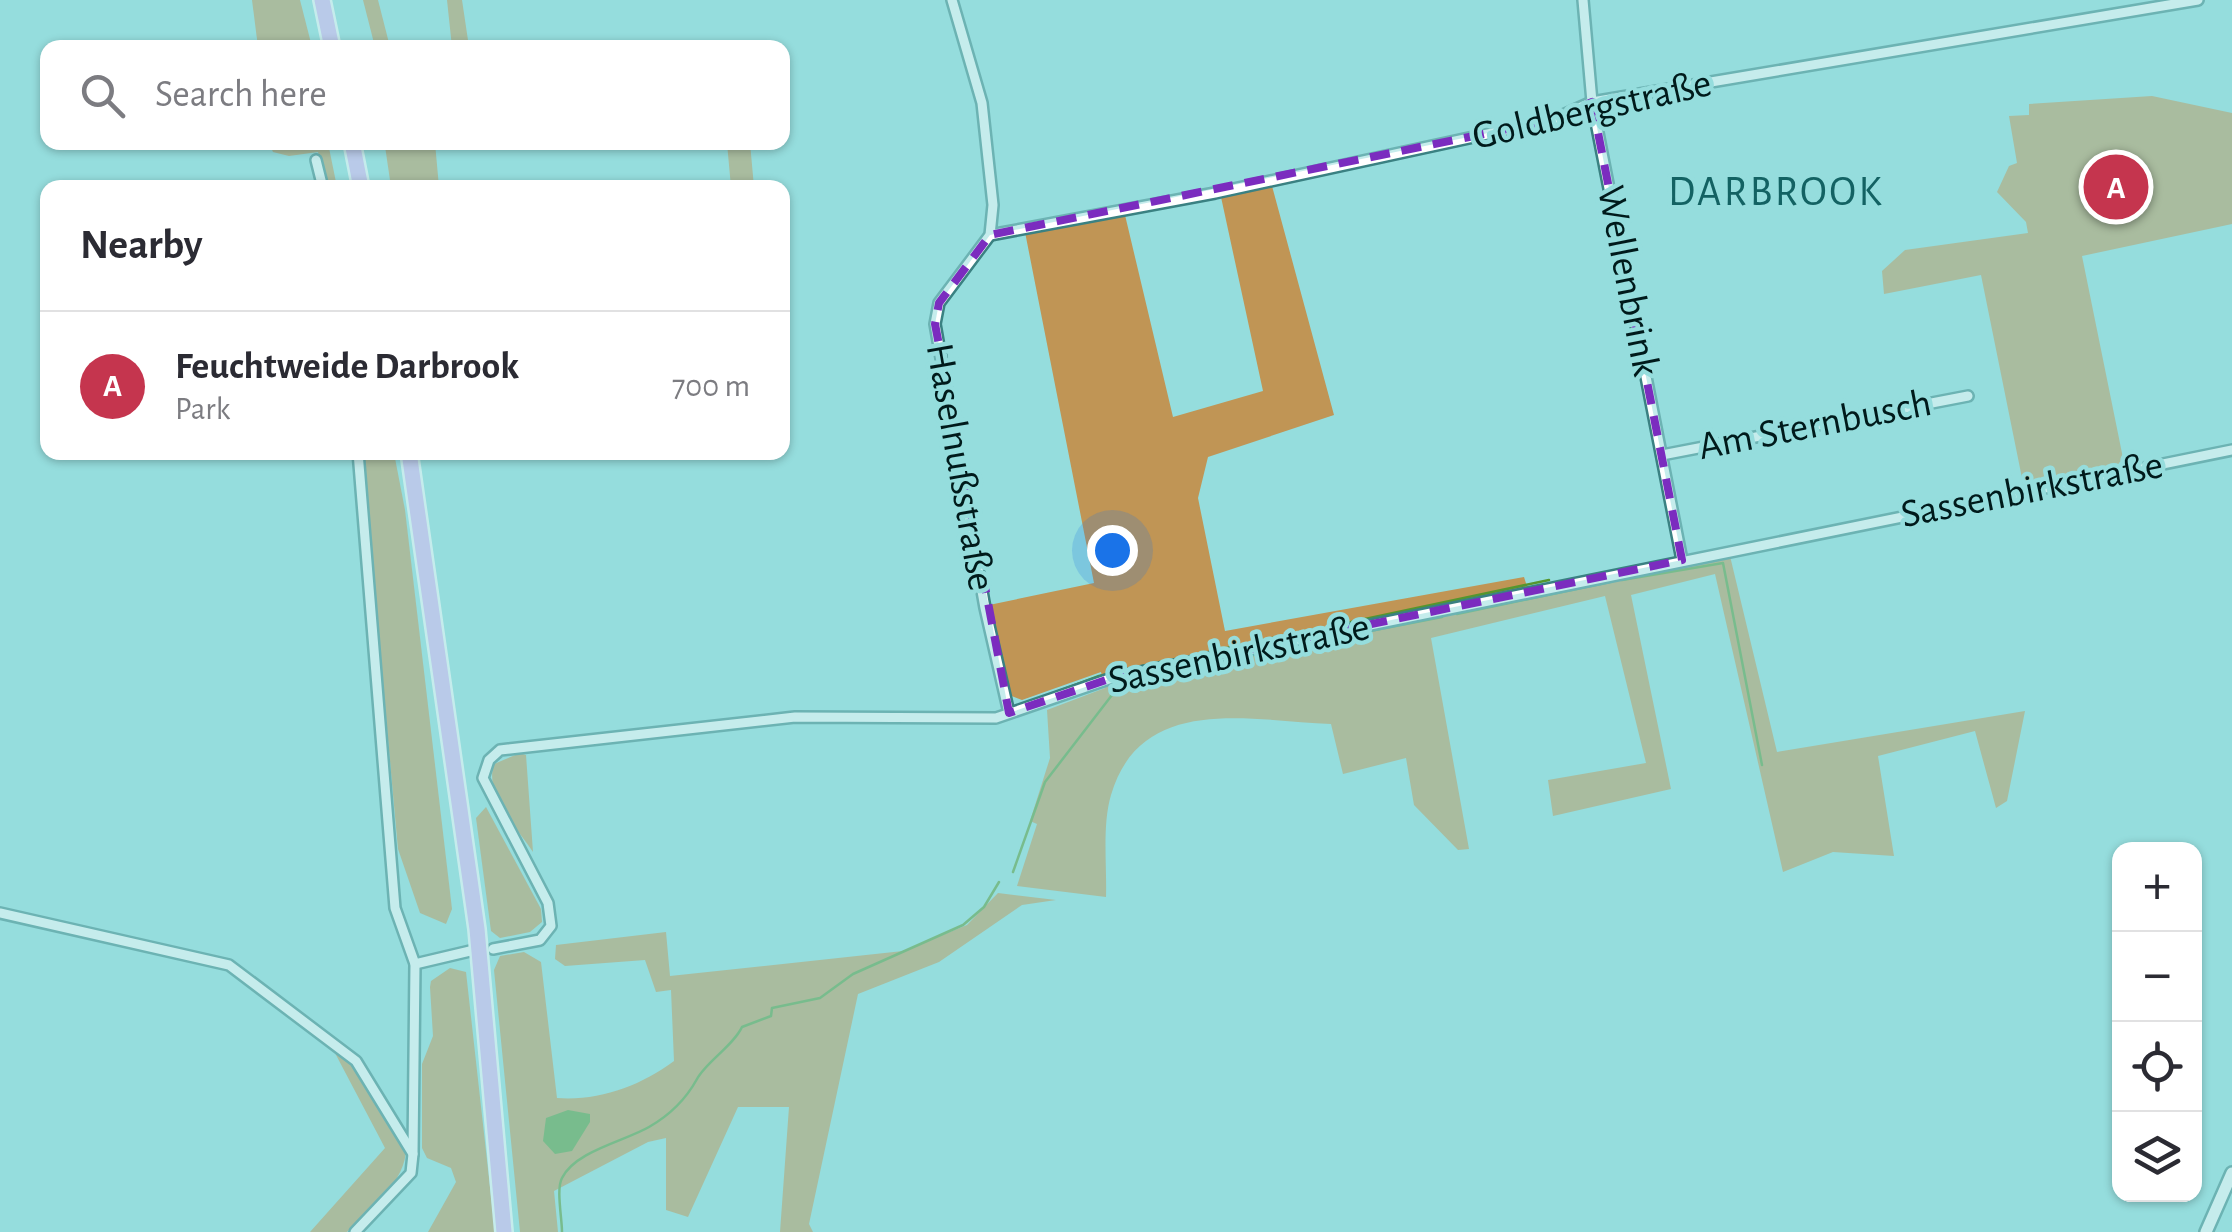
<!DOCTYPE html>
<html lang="en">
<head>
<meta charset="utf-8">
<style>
	body { margin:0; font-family:"Alegreya Sans",sans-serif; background:#f7f7f7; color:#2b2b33 }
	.controls { position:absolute; right:30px; bottom:30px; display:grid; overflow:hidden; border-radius:20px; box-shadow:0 2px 8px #0004 }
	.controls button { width:90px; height:90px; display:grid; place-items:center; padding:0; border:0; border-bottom:2px solid #e1e1e2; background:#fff; color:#2b2b33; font:50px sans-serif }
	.you { position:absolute; left:1112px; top:550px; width:35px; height:35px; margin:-25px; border:8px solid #fff; border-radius:50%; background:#1a73e8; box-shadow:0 0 0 15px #1a73e833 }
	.badge { display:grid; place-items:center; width:65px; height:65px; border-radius:50%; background:#c5354e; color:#fff; font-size:32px; font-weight:700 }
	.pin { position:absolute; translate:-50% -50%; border:5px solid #fff; box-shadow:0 2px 10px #0006 }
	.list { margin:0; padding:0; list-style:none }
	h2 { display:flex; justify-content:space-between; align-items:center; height:130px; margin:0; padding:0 40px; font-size:42px }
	h2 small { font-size:32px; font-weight:400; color:#7c7c81 }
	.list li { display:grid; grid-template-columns:65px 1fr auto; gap:30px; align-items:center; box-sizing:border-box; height:150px; padding:0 40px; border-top:2px solid #e1e1e2 }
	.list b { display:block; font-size:38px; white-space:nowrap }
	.list p { margin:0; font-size:32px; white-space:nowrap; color:#7c7c81 }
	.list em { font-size:32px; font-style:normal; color:#7c7c81 }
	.icon { flex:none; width:55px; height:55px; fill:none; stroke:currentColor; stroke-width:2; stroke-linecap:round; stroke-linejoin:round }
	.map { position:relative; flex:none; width:2232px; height:1232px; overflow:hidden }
	.search { position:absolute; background:#fff; box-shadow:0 2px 8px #0004; left:40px; top:40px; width:750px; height:110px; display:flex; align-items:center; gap:25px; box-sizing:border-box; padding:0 35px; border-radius:20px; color:#7c7c81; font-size:38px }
	.panel { position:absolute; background:#fff; box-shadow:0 2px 8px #0004; left:40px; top:180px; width:750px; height:280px; border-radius:20px }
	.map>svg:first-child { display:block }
	.green { fill:#c09555 }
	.water { fill:#55962e }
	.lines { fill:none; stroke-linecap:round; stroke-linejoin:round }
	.stream { stroke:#55962e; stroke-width:2.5 }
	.minor-casing { stroke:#3a8182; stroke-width:14 }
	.tertiary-casing { stroke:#3a8182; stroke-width:16 }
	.trunk-casing { stroke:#fff; stroke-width:20 }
	.minor { stroke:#fff; stroke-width:9 }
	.tertiary { stroke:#fff; stroke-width:11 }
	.trunk { stroke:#e4b3f8; stroke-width:15 }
	.marked { fill:none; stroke:#7b2cbf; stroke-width:8; stroke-dasharray:20 12; stroke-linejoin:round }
	.labels { text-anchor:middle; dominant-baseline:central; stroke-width:9; stroke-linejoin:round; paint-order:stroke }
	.street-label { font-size:40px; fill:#001a1b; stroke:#95dddd }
	.neighbourhood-label { font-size:42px; letter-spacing:2.5px; fill:#136263; stroke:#95dddd }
</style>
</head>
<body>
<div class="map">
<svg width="2232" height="1232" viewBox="0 0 2232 1232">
	<rect width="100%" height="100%" fill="#95dddd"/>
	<!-- green -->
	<g class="green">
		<polygon points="252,0 300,0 312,47 258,47"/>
		<polygon points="363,0 378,0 390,47 375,47"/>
		<polygon points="447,0 462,0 469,47 452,47"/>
		<polygon points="2152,96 2232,113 2232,224 2082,256 2124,463 2023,483 1981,275 1884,294 1882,271 1905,250 2028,233 2026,222 1997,192 2009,166 2017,163 2009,116 2029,115 2029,104"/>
		<polygon points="397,142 435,143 439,187 391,187 385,146"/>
		<polygon points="269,143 328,143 337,187 327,187 318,152 289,156 273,152"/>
		<polygon points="727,143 750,143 754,187 731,187"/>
		<path d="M1272 186 1334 415 1208 457 1198 498 1225 631 1524 577 1531 599 1730 556 1777 752 2025 711 2007 801 1996 808 1975 731 1878 756 1894 856 1833 852 1783 872 1715 574 1631 595 1671 789 1553 816 1548 780 1646 763 1605 596 1431 638 1469 849 1458 850 1414 805 1406 758 1343 774 1331 724C1250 721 1141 693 1111 795 1102 825 1107 866 1106 897L1017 886 1037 824 1030 821 1050 758 1047 710 1105 688 1101 672 1022 700 1009 695 989 605 1094 583 1025 232 1125 215 1173 417 1263 391 1221 197Z"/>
		<polygon points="362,453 394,453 405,510 452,909 446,924 420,913 398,849"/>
		<path d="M520 753 526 755 533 852C516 826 484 795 494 764Z"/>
		<polygon points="486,807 541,909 542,922 530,932 500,938 491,931 476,818"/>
		<path d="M998 893 1056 900 1022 905 939 962 858 994 809 1224 813 1232H780L789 1107H738L688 1217 666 1210V1138L648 1142 554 1191 558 1232H520L494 970 500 956 524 952 541 962 557 1098C600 1101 640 1086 674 1061L671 990 656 992 645 960 565 966 555 959 556 945 666 932 670 976 903 951 967 925Z"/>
		<polygon points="450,968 466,972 495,1232 428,1232 456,1182 451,1168 427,1158 422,1148 422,1064 433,1036 430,987 431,981"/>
		<path d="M335 1053 350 1061 406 1147C407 1182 369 1209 347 1232H310L385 1148Z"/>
	</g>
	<!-- water -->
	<polygon class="water" points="568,1110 590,1114 590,1122 572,1151 555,1154 543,1141 546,1118"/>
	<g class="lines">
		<!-- stream -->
		<g class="stream">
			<polyline points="1622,580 1723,563 1762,765"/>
			<polyline points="1457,614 1610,582"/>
			<polyline points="1332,626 1549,580"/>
			<polyline points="1329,639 1442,617"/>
			<polyline points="1173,660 1304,631"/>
			<polyline points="1032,701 1099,676 1160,662"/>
			<polyline points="1013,872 1045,782 1122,682 1312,643"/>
			<path d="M562 1232C562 1218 556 1189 562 1178 575 1151 625 1141 649 1127 670 1115 686 1099 697 1079 706 1062 733 1046 742 1027L771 1016 772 1008 820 998 853 974 963 925 984 907 999 882"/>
		</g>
		<defs>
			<g id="minor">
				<polyline points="952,0 982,103 993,205 990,235 939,303 935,324 985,608 1009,713"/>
				<polyline points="1583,0 1592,102 1682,560"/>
				<polyline points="316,160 323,188"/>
				<polyline points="990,235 1215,193 1552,120 1592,102 2198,0"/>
				<polyline points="358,452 395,908 415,964 413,1154"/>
				<polyline points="1662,455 1968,396"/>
				<polyline points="0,913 229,965 356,1061 413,1154 411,1173 355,1232"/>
				<polyline points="493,949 540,940 551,926 548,903 483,778 489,760 500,750 795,717 996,718 1115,677 2232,450"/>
				<polyline points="415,964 470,951"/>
			</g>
			<polyline id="tertiary" points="2206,1232 2232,1173"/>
			<g id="trunk">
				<polyline points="322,0 332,48"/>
				<polyline points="352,142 361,188"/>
				<polyline points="409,452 477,929 504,1232"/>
			</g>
		</defs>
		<!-- minor casing -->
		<use href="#minor" class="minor-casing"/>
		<!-- tertiary casing -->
		<use href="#tertiary" class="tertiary-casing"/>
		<!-- trunk casing -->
		<use href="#trunk" class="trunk-casing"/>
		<!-- minor -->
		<use href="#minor" class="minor"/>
		<!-- tertiary -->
		<use href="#tertiary" class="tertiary"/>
		<!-- trunk -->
		<use href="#trunk" class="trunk"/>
	</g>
	<!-- marked area -->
	<path d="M0 0H2232V1232H0ZM1592 102 1682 560 1115 677 1009 713 935 324 939 303 990 235 1552 120Z" fill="#95dddd" fill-opacity=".55" fill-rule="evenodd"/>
	<path class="marked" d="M1592 102 1682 560 1115 677 1009 713 935 324 939 303 990 235 1552 120Z"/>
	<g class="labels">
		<!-- street labels -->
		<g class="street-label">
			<text transform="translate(1592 110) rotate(-13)">Goldbergstraße</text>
			<text transform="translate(1628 281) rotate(79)">Wellenbrink</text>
			<text transform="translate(1815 425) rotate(-11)">Am Sternbusch</text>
			<text transform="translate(960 467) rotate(80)">Haselnußstraße</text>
			<text transform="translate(2032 490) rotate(-11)">Sassenbirkstraße</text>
			<text transform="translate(1239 654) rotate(-12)">Sassenbirkstraße</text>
		</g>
		<!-- neighbourhood labels -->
		<g class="neighbourhood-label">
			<text x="1776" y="192">DARBROOK</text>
		</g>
	</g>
</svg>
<div class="controls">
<button>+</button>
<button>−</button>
<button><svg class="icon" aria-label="locate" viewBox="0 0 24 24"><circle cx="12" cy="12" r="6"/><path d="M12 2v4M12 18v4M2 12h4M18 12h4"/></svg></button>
<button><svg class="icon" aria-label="layers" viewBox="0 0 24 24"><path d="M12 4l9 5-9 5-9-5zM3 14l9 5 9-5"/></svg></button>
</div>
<div class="you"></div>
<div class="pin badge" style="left:2116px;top:187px">A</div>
<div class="search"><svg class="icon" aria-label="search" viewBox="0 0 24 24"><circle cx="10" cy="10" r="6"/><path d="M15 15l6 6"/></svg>Search here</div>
<section class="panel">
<h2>Nearby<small></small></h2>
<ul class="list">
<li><span class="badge">A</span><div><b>Feuchtweide Darbrook</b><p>Park</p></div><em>700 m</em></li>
</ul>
</section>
</div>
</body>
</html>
